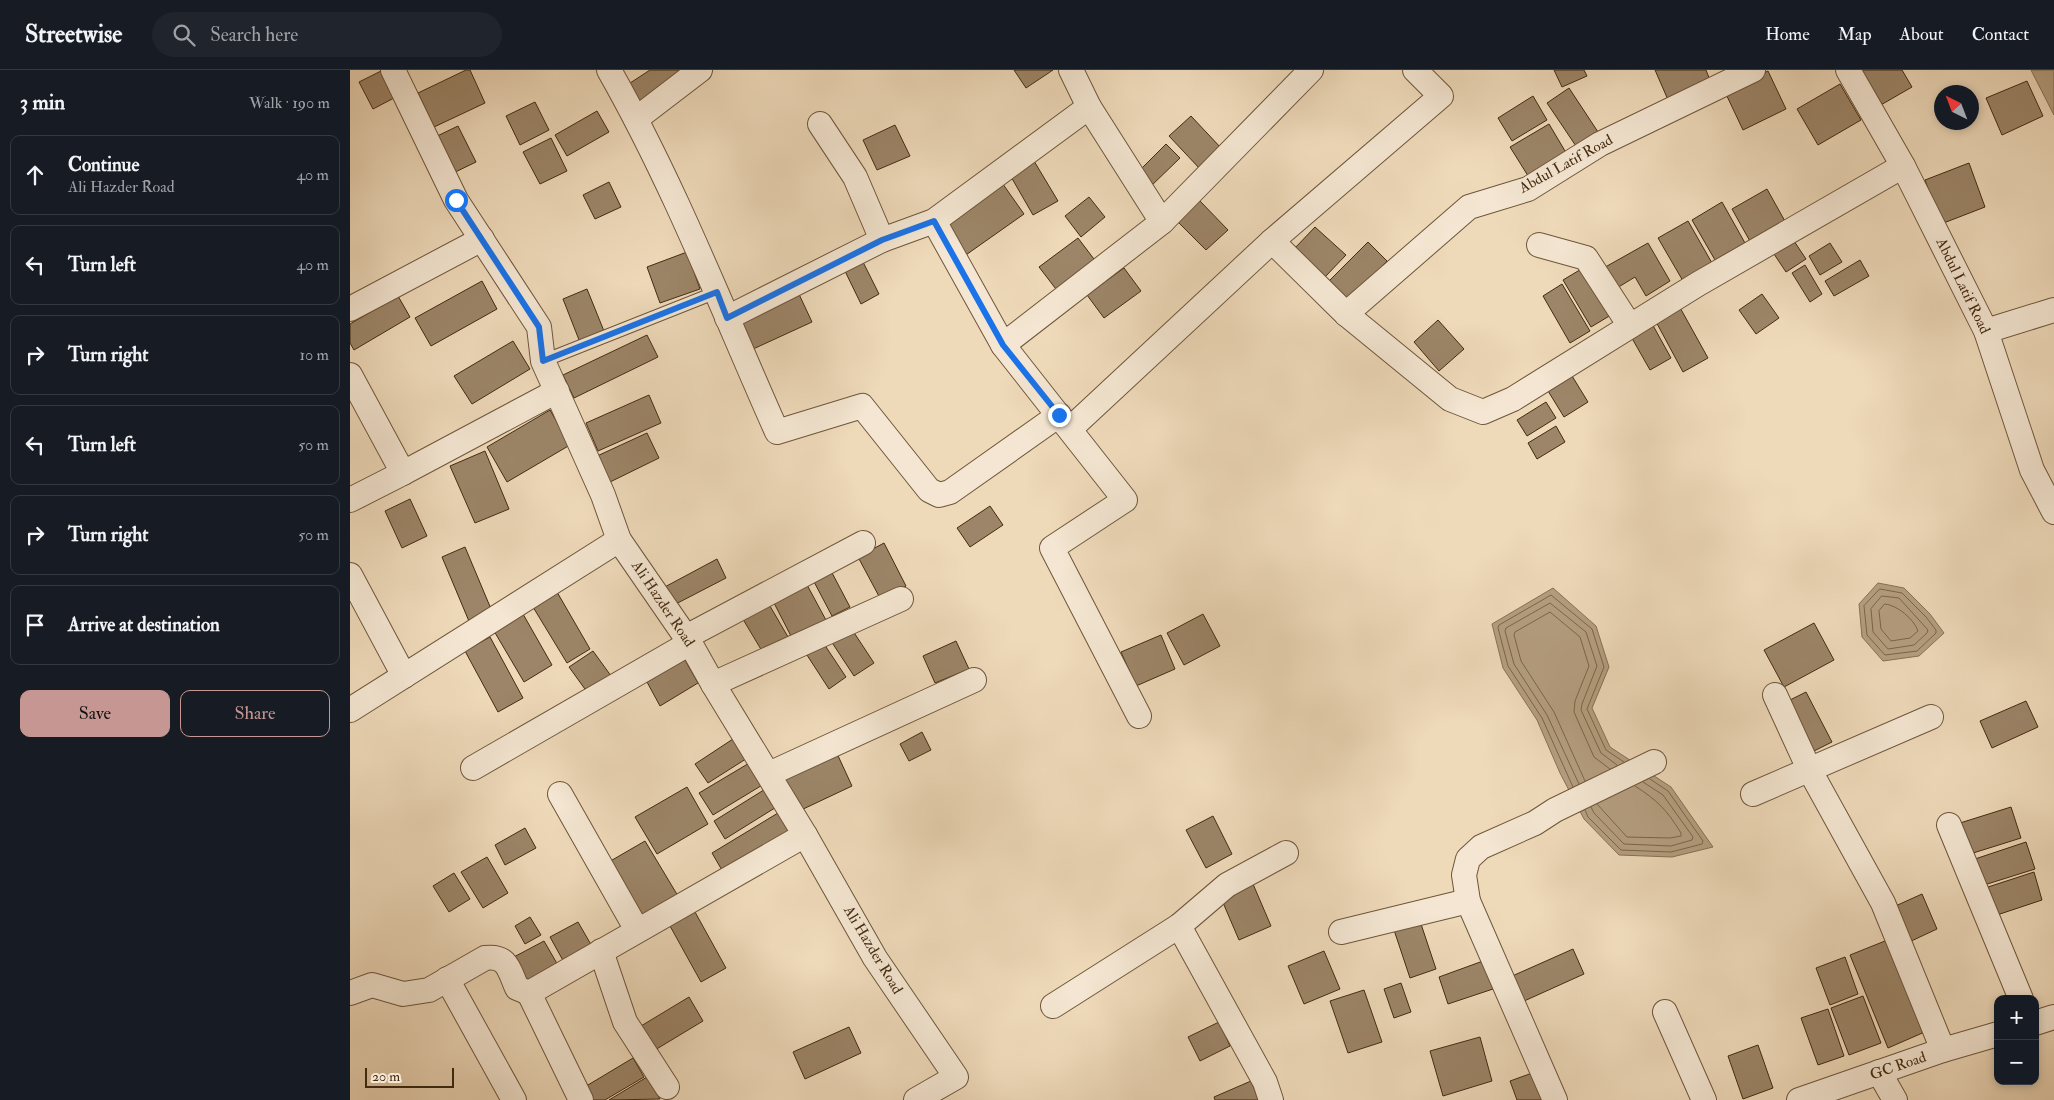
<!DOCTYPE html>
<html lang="en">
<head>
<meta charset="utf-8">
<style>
	body { margin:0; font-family:"IM FELL Double Pica",serif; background:#20242c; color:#f1f3f6 }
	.controls { position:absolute; right:15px; bottom:15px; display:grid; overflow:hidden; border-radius:10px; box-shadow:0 2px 8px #0003 }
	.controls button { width:45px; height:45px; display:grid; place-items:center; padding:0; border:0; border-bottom:1px solid #363941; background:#171b24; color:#f1f3f6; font:25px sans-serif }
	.compass { position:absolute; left:1584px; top:15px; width:45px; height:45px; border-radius:50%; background:#171b24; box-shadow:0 2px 8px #0003; rotate:318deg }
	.scale { position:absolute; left:15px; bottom:12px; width:89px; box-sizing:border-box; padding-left:5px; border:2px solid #442b10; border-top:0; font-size:14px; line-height:18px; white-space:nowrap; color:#442b10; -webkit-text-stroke:4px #f4e6d2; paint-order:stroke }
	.stop { position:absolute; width:15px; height:15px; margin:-11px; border:4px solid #1a73e8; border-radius:50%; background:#fff }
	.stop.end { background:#1a73e8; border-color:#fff; box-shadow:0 1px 5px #0008 }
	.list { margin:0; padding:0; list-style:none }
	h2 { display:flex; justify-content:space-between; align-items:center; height:65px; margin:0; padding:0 20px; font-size:21px }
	h2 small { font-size:16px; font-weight:400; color:#9ea1a6 }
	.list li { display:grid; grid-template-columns:32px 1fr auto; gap:15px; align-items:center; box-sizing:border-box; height:80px; margin:0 10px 10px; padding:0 10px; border:1px solid #363941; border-radius:10px }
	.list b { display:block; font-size:19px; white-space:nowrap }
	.list p { margin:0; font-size:16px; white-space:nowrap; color:#9ea1a6 }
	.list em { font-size:16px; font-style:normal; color:#9ea1a6 }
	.actions { display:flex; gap:10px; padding:15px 20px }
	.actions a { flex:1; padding:11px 0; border:1px solid #c59692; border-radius:10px; text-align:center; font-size:18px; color:#c59692 }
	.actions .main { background:#c59692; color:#111 }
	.icon { flex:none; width:28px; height:28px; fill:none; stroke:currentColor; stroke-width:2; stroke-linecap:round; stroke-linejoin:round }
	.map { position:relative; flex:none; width:1704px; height:1030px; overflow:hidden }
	header { display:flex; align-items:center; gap:30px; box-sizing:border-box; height:70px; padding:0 25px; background:#171b24; border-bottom:1px solid #363941 }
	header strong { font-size:24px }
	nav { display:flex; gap:28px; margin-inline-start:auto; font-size:18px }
	.search { width:350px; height:45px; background:#20242c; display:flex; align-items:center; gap:12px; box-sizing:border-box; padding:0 18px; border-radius:28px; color:#9ea1a6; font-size:19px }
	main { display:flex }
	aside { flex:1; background:#171b24 }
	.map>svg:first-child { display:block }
	.water { fill:#b49e80; stroke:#877053 }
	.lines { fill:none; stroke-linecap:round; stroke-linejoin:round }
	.shore { stroke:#7c6448; stroke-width:1 }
	.building { fill:#9c8568; stroke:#442b10 }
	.lane-casing { stroke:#6e563a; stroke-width:14 }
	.street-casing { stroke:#6e563a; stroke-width:26 }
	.lane { stroke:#f4e6d2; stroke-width:12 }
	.street { stroke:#f4e6d2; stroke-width:24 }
	.route { stroke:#1a73e8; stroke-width:6 }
	.labels { text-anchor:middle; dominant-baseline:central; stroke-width:4; stroke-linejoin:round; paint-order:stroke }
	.street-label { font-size:15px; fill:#442b10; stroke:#f4e6d2 }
</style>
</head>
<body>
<header>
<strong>Streetwise</strong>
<div class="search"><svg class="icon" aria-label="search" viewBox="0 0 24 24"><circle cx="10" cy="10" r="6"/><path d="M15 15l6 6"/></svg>Search here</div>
<nav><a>Home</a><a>Map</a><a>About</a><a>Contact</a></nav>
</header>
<main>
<aside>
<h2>3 min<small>Walk · 190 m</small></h2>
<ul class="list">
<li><svg class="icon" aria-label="ahead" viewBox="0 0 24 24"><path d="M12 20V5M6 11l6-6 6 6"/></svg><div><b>Continue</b><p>Ali Hazder Road</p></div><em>40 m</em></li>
<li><svg class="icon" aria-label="left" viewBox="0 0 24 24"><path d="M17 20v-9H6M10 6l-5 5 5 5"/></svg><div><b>Turn left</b></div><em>40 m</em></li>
<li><svg class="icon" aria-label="right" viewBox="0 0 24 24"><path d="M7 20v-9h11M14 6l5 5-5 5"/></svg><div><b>Turn right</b></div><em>10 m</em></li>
<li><svg class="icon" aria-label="left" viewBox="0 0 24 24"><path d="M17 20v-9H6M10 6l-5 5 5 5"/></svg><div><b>Turn left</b></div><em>50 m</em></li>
<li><svg class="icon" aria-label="right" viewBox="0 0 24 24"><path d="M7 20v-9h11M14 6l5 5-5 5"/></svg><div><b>Turn right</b></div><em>50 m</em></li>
<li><svg class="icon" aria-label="arrive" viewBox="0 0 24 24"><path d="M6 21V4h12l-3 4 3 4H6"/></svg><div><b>Arrive at destination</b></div></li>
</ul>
<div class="actions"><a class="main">Save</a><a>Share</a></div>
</aside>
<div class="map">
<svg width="1704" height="1030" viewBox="0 0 1704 1030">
	<rect width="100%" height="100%" fill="#eed9b9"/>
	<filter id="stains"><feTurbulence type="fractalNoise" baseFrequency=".004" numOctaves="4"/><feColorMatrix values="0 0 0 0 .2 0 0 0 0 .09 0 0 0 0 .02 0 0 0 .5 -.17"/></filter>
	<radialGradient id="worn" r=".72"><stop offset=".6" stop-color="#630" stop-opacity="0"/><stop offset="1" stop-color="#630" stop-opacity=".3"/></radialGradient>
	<!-- water -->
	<g class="water">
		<polygon points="1681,0 1704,0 1704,45"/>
		<polygon points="1528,513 1554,518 1580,544 1594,563 1569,586 1533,591 1512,567 1509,534"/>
		<polygon points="1203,518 1246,556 1259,597 1242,638 1260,677 1321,717 1363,777 1322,787 1269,785 1234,749 1210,703 1187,650 1153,598 1142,554"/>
	</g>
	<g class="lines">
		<!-- shore -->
		<g class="shore">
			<polygon points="1530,519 1552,523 1576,547 1586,560 1586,563 1567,581 1535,585 1517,565 1514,536"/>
			<polygon points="1532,526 1549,528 1578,560 1577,563 1564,575 1538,579 1523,562 1521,539"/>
			<path d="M1535 534C1547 535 1564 549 1568 561L1560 568 1541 571 1531 559 1529 541Z"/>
			<polyline points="1235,711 1204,642 1171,591 1164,565 1165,562 1200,542 1230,567 1239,596 1225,631 1224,642 1244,687 1260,699"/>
			<polyline points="1229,714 1197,645 1164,594 1155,561 1156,558 1200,533 1236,562 1247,596 1232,634 1231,640 1251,683 1267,695"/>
			<polyline points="1223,717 1192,648 1158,596 1148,558 1149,555 1201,525 1242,559 1254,597 1237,639 1256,680 1274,692"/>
			<path d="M1247 734 1277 767 1320 768 1331 766V763C1317 740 1307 730 1285 716"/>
			<polyline points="1241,737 1244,743 1274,774 1321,776 1342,770 1343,767 1313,725 1293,712"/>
			<polyline points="1235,740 1238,747 1271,780 1321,782 1352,774 1353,771 1318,721 1300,709"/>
		</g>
	</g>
	<!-- building -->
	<g class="building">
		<polygon points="116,0 120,0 135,33 84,57 68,23"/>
		<polygon points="300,0 333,0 286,34 274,17"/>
		<polygon points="664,0 703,0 676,18"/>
		<polygon points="1204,0 1234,0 1237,6 1212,17"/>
		<polygon points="1305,0 1356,0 1361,13 1319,32"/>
		<polygon points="1508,0 1552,0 1562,17 1529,36"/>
		<polygon points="31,1 44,28 23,39 9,12"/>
		<polygon points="1418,1 1436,39 1393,60 1375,22"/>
		<polygon points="1677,11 1693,46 1652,65 1636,28"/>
		<polygon points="1490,14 1511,50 1468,75 1447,39"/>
		<polygon points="1219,18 1252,68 1230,82 1197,33"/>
		<polygon points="1183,26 1197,50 1162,71 1148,48"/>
		<polygon points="185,32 199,60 170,75 156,46"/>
		<polygon points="247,41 259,62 217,86 205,65"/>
		<polygon points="841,46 872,79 850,99 819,66"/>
		<polygon points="1199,54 1218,86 1180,109 1160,77"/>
		<polygon points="545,55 560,86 527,100 513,70"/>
		<polygon points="108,56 126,92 97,106 79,70"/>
		<polygon points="201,68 217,101 190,114 173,82"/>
		<polygon points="816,74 830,88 799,118 786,104"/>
		<polygon points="684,91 708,131 683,145 660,105"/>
		<polygon points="1619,93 1635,137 1591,154 1575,110"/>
		<polygon points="650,110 674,144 613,187 589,153"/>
		<polygon points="259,112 271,137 245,149 233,125"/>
		<polygon points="1417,119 1436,153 1401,173 1382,139"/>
		<polygon points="739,127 755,147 731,167 715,146"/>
		<polygon points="849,130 878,160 856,180 827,151"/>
		<polygon points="1372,132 1395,173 1365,190 1342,150"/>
		<polygon points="1338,151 1362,193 1333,211 1308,168"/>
		<polygon points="965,157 996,185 974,208 944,179"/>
		<polygon points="728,168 747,193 709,223 689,197"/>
		<polygon points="1444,171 1456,189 1436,202 1424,184"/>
		<polygon points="1018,172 1037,191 998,231 979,211"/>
		<polygon points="1298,173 1320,211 1296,226 1285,207 1262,221 1250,200"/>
		<polygon points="1480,173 1492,192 1470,205 1459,186"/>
		<polygon points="337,182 350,219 310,233 297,197"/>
		<polygon points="511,188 529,224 511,234 493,197"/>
		<polygon points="1510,190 1519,206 1484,226 1475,211"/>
		<polygon points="1455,195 1472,224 1460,232 1442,203"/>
		<polygon points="774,198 791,221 754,248 737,225"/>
		<polygon points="1233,198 1261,245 1241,257 1213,210"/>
		<polygon points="132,211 147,239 81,276 65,248"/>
		<polygon points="1212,214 1240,261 1220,273 1193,226"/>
		<polygon points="237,219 256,266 231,275 213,229"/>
		<polygon points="447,220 462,252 401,280 387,248"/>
		<polygon points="1412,224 1429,248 1406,264 1389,240"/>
		<polygon points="48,226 60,247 4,280 0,273 0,254"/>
		<polygon points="1328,234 1358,288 1333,302 1304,248"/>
		<polygon points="1088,250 1114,279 1089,301 1064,272"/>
		<polygon points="1300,250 1321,288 1300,300 1279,263"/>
		<polygon points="297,265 308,287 224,328 213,305"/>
		<polygon points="163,271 180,299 122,334 104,306"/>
		<polygon points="1219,301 1238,332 1214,347 1195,316"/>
		<polygon points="299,325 311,353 248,381 236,353"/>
		<polygon points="1196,332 1206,348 1177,366 1167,350"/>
		<polygon points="200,340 220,375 157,412 137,377"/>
		<polygon points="1206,356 1215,372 1187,389 1178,373"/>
		<polygon points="297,363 309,388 258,413 245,387"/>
		<polygon points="135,381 159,439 125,453 100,396"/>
		<polygon points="60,429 77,466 52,478 35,441"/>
		<polygon points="640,436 653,455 620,477 607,458"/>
		<polygon points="534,473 556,516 531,530 508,487"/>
		<polygon points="115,477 144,546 121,556 92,487"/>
		<polygon points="367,489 376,508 320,537 311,519"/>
		<polygon points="480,499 500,537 482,546 462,508"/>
		<polygon points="456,513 477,552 443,570 423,531"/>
		<polygon points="207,522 240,579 217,593 183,537"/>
		<polygon points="417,531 441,572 415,586 391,546"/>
		<polygon points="173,544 202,595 174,612 144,561"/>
		<polygon points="853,544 870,576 834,595 817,563"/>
		<polygon points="1464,553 1484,590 1434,617 1414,580"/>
		<polygon points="499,555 524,593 504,606 479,568"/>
		<polygon points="811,565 825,599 786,616 771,582"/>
		<polygon points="140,567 173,628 148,642 115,581"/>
		<polygon points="472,571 496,607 479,619 455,582"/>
		<polygon points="606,571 619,599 585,613 573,586"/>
		<polygon points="243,581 264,610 240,626 219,597"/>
		<polygon points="335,590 348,613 310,636 297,612"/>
		<polygon points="1456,622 1482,672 1458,684 1432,634"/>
		<polygon points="1676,631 1688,657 1642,678 1630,651"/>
		<polygon points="572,662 581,680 559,691 550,674"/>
		<polygon points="386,667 399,687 358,713 345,694"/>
		<polygon points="484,677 502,716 449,741 431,702"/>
		<polygon points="401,692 414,714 363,745 349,723"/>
		<polygon points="337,717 358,754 307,784 285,747"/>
		<polygon points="417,718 428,736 375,769 364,751"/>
		<polygon points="1661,737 1671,768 1620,784 1610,753"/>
		<polygon points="428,743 440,763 373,802 362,783"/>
		<polygon points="863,746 882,784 856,798 836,760"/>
		<polygon points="175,758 186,778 155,795 145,775"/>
		<polygon points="295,771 328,826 290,849 257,793"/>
		<polygon points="1676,772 1685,799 1631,816 1622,790"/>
		<polygon points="137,787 158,823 133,838 111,802"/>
		<polygon points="1684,802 1692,830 1641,847 1632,819"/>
		<polygon points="104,803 120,829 99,842 83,816"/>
		<polygon points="903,814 921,856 889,870 871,828"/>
		<polygon points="1572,824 1587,859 1557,873 1541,838"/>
		<polygon points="345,842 376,898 351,912 320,856"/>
		<polygon points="180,847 191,865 175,874 165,856"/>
		<polygon points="1070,851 1086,899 1060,908 1044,860"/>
		<polygon points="228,852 243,878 215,894 200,867"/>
		<polygon points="1540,869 1577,961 1538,978 1500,885"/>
		<polygon points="194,871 209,897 177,915 162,888"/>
		<polygon points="1223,879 1234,904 1172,932 1160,907"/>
		<polygon points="974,881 990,919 954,934 938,896"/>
		<polygon points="1495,887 1508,924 1480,935 1466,898"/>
		<polygon points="1133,891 1143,919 1098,934 1089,907"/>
		<polygon points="1051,913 1061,942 1044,948 1034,919"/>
		<polygon points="1014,920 1032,972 998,983 980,931"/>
		<polygon points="1513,926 1531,973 1499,985 1481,938"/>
		<polygon points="339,927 353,951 300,983 286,959"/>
		<polygon points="1478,939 1494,986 1468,995 1451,948"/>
		<polygon points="869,952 880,976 850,991 838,967"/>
		<polygon points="499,957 511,983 455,1009 443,982"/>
		<polygon points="1130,967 1142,1011 1093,1026 1080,981"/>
		<polygon points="1408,975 1423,1018 1393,1029 1378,986"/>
		<polygon points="283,988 294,1007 255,1030 233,1030 228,1021"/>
		<polygon points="1185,1002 1195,1030 1167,1030 1160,1011"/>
		<polygon points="297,1007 310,1029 259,1030"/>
		<polygon points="901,1011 909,1030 865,1030 864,1027"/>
	</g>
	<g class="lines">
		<defs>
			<polyline id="lane" points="193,291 367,222"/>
			<g id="street">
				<polyline points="43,0 106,130 189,257 193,291 253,425 269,470 340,573 363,614 455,765 525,888 606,1007 566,1030"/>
				<path d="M259 0C325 116 373 241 427 362L512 336 579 420 589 425 600 422 709 345"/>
				<polyline points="721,0 739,37"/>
				<polyline points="1498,0 1553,96 1636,261 1682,400 1704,442"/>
				<polyline points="286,49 350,0"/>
				<polyline points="470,54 505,107 532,170"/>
				<polyline points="584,151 653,275 775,430 702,478 789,646"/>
				<polyline points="922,171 996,244 1100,329 1133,342 1163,329 1348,214 1553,96"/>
				<polyline points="1189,175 1236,188 1280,256"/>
				<polyline points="0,239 132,169"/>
				<polyline points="996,244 1119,137 1178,119 1250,74 1403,0"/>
				<polyline points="377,248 532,170 584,151 739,37 812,152"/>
				<polyline points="1636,261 1704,240"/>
				<polyline points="653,275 812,152 961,0"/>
				<polyline points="0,305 53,403 0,430"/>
				<polyline points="720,359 922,171 1091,26 1065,0"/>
				<polyline points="53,403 207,321"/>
				<polyline points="0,505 54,606"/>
				<polyline points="336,567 513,473"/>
				<polyline points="363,614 551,529"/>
				<polyline points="1425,625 1459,699 1533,833 1593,980"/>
				<polyline points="0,640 269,470"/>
				<polyline points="123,698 340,573"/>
				<polyline points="419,704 624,610"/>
				<polyline points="210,724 287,860"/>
				<polyline points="1403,724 1581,647"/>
				<polyline points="1599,755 1671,929"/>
				<polyline points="829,856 915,1012 921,1030"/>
				<polyline points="991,862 1118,831"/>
				<polyline points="251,881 275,952 317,1017"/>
				<polyline points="97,909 164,1030"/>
				<path d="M0 923 22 915 53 924 79 920 135 888C158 885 159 900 167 918L179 923 455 765"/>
				<polyline points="179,923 231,1030"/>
				<polyline points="703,936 829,856 877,815 936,783"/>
				<polyline points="1315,942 1354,1030"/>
				<polyline points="1685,953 1704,947"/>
				<polyline points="1529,1002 1545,1030"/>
				<polyline points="1205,1030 1118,831 1114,805 1118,789 1131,777 1185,753 1205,740 1304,692"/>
				<polyline points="1449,1030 1593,980 1648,964"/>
			</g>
		</defs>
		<!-- lane casing -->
		<use href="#lane" class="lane-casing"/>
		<!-- street casing -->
		<use href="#street" class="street-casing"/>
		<!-- lane -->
		<use href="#lane" class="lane"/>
		<!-- street -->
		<use href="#street" class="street"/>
	</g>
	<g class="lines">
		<!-- route -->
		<polyline class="route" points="106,130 189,257 193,291 367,222 377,248 532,170 584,151 653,275 709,345"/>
	</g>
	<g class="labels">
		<!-- street labels -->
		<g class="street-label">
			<text transform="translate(1216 94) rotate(-29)">Abdul Latif Road</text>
			<text transform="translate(1613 216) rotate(64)">Abdul Latif Road</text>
			<text transform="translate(313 534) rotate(56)">Ali Hazder Road</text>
			<text transform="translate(523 880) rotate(59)">Ali Hazder Road</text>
			<text transform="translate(1548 996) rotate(-19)">GC Road</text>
		</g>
	</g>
	<rect width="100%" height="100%" filter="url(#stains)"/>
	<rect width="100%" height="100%" fill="url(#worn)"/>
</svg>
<div class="controls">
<button>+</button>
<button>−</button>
</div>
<svg class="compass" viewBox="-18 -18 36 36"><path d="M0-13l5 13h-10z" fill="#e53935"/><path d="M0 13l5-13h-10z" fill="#9ea1a6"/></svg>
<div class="scale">20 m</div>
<div class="stop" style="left:106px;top:130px"></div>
<div class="stop end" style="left:709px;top:345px"></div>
</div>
</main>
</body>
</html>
